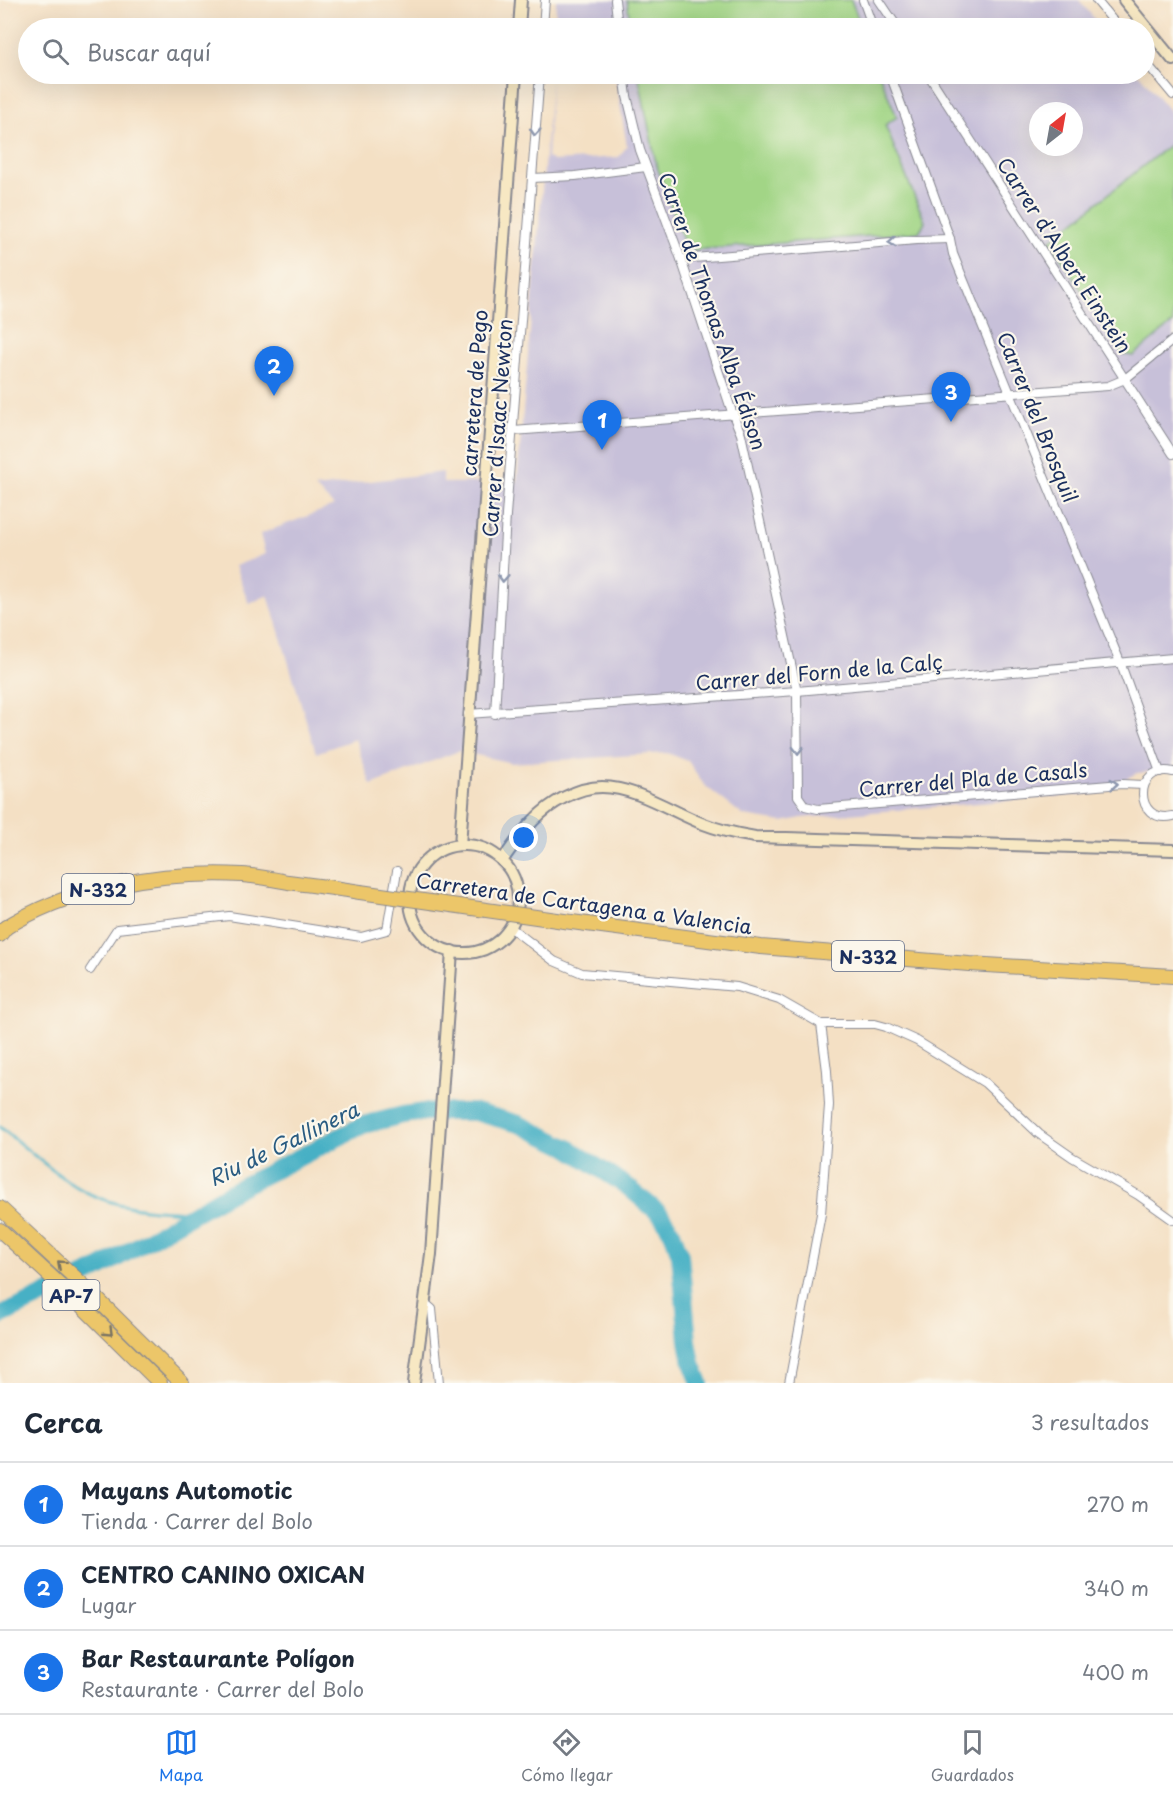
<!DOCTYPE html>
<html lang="es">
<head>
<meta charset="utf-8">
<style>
	body { margin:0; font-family:"Playpen Sans",sans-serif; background:#f2f2f3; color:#1f2937 }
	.compass { position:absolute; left:1029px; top:102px; width:54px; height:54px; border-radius:50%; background:#fff; box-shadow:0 6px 24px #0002; rotate:31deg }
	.you { position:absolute; left:524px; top:838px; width:21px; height:21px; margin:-15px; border:4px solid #fff; border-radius:50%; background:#1a73e8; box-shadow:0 0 0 9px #1a73e833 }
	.badge { display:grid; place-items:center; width:39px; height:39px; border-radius:50%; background:#1a73e8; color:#fff; font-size:20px; font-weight:700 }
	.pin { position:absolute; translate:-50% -50px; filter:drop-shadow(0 2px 3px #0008) }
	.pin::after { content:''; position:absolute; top:32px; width:21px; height:18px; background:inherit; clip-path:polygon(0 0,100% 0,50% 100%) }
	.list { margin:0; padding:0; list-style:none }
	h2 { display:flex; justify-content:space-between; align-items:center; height:78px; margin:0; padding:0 24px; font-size:26px }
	h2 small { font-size:20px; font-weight:400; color:#747a83 }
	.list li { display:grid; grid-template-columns:39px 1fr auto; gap:18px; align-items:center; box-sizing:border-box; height:84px; padding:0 24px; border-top:2px solid #e0e1e3 }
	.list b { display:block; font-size:22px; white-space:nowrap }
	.list p { margin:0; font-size:20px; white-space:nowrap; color:#747a83 }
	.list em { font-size:20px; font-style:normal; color:#747a83 }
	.icon { flex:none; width:33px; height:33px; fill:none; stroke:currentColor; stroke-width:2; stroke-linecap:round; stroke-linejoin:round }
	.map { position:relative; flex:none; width:1173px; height:1383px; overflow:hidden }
	.search { position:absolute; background:#fff; box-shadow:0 6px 24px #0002; left:18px; right:18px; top:18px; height:66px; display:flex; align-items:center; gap:15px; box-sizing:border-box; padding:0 21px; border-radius:33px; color:#747a83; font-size:22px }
	.sheet { height:330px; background:#fff }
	nav { display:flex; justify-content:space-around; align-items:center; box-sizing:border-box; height:84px; border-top:2px solid #e0e1e3; background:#fff; font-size:16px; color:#747a83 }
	nav a { display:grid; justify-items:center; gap:3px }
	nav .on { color:#1a73e8 }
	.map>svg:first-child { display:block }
	.industrial { fill:#c7c0d9; fill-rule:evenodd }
	.green { fill:#a2d586; stroke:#5e8272; stroke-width:1.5 }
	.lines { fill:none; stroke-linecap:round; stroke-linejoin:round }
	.stream { stroke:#46b0c5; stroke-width:3 }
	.river { stroke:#46b0c5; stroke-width:18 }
	.minor-casing { stroke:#888891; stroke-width:10 }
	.secondary-casing { stroke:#888891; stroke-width:14 }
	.trunk-casing { stroke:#888891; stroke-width:16 }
	.motorway-casing { stroke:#888891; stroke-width:16 }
	.minor { stroke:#fff; stroke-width:8 }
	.secondary { stroke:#f7e8c3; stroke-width:10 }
	.trunk { stroke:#ecc669; stroke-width:14 }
	.motorway { stroke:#ecc669; stroke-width:14 }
	.trunk-bridge-casing { stroke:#888891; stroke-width:16; stroke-linecap:butt }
	.trunk-bridge { stroke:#ecc669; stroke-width:14 }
	.oneway { stroke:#8d97ae }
	.oneway2 { stroke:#797363 }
	.labels { text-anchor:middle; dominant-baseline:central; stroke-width:4.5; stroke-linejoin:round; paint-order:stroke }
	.shield { fill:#fbf7ec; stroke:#5e6b89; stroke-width:1.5 }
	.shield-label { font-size:18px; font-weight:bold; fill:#1b2f5e }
	.street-label { font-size:20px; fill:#1b2f5e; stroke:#fbf7ec }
	.water-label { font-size:21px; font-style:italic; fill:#2a5c82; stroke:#fbf7ec }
</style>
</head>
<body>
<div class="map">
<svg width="1173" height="1383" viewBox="0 0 1173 1383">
	<rect width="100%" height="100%" fill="#fbf7ec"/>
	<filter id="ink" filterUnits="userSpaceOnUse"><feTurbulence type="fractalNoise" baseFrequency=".0167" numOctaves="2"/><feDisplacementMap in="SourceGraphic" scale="12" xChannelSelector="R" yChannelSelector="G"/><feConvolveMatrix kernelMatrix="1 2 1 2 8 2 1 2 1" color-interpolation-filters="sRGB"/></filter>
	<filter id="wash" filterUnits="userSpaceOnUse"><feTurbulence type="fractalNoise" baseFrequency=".008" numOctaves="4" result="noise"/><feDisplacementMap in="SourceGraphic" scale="24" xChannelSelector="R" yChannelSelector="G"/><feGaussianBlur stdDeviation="1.35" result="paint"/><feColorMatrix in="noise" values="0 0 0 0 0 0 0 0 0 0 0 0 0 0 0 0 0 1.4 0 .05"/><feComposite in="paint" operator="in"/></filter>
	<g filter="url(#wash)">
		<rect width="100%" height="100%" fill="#f4e0c4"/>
		<!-- industrial -->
		<g class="industrial">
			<polygon points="556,0 1079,0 1102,28 555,28"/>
			<path d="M552 74 547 157 553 161 619 157 627 146 615 74H1139L1173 115V770L1137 773 1098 793 802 818 783 822 744 816 704 785 688 761 667 753 512 763 459 751 371 785 355 739 316 753 268 595 249 604 235 566 265 554 260 534 334 506 315 488 443 472V483L517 482ZM1038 111H1074V147H1038Z"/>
		</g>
		<!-- green -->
		<g class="green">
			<polygon points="627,0 851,0 862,28 631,28"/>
			<polygon points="638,74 879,74 897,117 885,125 925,222 919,232 694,250 684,243 656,164"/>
			<polygon points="1173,142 1173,323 1133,356 1122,354 1050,241"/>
		</g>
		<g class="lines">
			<!-- stream -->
			<path class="stream" d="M0 1127C26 1148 67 1186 97 1197 128 1210 164 1211 197 1212"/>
			<!-- river -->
			<polyline class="river" points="0,1316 98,1269 231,1192 363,1125 403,1115 425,1112 475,1112 519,1124 567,1147 628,1187 660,1214 672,1232 680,1255 688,1341 692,1363 700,1383"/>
		</g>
	</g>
	<g filter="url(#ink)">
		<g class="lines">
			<defs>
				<g id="minor">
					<polyline points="615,0 618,28"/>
					<polyline points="863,0 873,28"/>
					<polyline points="879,0 898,28"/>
					<polyline points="1096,0 1119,28"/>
					<polyline points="543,28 545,0"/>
					<polyline points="1144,60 1173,95"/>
					<polyline points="624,74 627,96 640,150 681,259 733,415 741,434 797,691 798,796 805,806 818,809 1122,784 1144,785"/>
					<polyline points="890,74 950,239 953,254 1120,662 1160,772"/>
					<polyline points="928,74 1173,454"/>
					<polyline points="532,178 575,176 646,167"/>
					<polyline points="681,259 917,240 950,239"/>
					<polyline points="513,431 1108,386 1125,379 1173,340"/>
					<polyline points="468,714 797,691 1173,658"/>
					<polyline points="495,714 506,515 540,74"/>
					<path d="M1173 772C1133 763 1133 825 1173 816"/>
					<polyline points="510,927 554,961 582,973 737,987 779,1000 821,1024 875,1024 886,1027 917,1041 985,1083 1039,1134 1072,1157 1138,1195 1173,1220"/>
					<polyline points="90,970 117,929 229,916 361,937 387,930 397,871"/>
					<polyline points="425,1303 432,1309 439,1383"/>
					<polyline points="789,1383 821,1214 829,1105 827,1071 821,1024"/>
				</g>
				<g id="secondary">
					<polyline points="1124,0 1173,60"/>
					<polyline points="519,28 521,0"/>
					<polyline points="460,845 516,74"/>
					<circle cx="464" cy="899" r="54"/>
					<path d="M502 861C512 847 521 833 533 821 550 803 577 787 602 787 635 787 671 811 701 823 719 830 736 834 755 837L1173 850"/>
					<polyline points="414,1383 431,1254 452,951"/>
				</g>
				<g id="trunk">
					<polyline points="564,921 761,947 969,964 1173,976"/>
					<path d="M0 931C69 886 160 871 242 875 257 876 273 879 288 882 312 885 336 888 360 892"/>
				</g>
				<g id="motorway">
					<polyline points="0,935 6,927"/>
					<polyline points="0,1208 83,1285 182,1383"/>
					<polyline points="0,1230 71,1295 160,1383"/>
				</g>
			</defs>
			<!-- minor casing -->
			<use href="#minor" class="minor-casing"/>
			<!-- secondary casing -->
			<use href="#secondary" class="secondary-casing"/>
			<!-- trunk casing -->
			<use href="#trunk" class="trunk-casing"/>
			<!-- motorway casing -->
			<use href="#motorway" class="motorway-casing"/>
			<!-- minor -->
			<use href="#minor" class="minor"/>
			<!-- secondary -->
			<use href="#secondary" class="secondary"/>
			<!-- trunk -->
			<use href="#trunk" class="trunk"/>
			<!-- motorway -->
			<use href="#motorway" class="motorway"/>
			<defs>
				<polyline id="trunk-bridge" points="360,892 564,921"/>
			</defs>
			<!-- trunk-bridge casing -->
			<use href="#trunk-bridge" class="trunk-bridge-casing"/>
			<!-- trunk-bridge -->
			<use href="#trunk-bridge" class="trunk-bridge"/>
		</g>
		<!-- one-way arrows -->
		<defs><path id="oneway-chevron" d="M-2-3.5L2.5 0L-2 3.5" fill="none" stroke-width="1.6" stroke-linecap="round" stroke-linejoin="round" transform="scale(1.5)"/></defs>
		<g class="oneway">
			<use href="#oneway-chevron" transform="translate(535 132) rotate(94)"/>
			<use href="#oneway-chevron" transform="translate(892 242) rotate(175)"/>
			<use href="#oneway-chevron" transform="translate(503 578) rotate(93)"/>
			<use href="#oneway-chevron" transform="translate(798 750) rotate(89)"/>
			<use href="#oneway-chevron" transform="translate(1114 784) rotate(-4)"/>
		</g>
		<g class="oneway2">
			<use href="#oneway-chevron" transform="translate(61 1264) rotate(-138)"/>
			<use href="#oneway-chevron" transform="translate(109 1332) rotate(44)"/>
		</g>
	</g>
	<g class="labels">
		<!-- shield labels -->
		<g class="shield">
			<rect x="62" y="874" width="72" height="30" rx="4.5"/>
			<rect x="832" y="941" width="72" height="30" rx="4.5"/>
			<rect x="42.5" y="1280" width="57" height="30" rx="4.5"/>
		</g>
		<g class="shield-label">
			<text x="98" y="889">N-332</text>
			<text x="868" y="956">N-332</text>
			<text x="71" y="1295">AP-7</text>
		</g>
		<!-- street labels -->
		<g class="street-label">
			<text transform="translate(1065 255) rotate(57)">Carrer d'Albert Einstein</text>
			<text transform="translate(713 311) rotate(71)">Carrer de Thomas Alba Édison</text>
			<text transform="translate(474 393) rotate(-86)">carretera de Pego</text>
			<text transform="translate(1038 417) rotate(68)">Carrer del Brosquil</text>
			<text transform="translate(497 428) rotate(-86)">Carrer d'Isaac Newton</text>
			<text transform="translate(819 672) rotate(-5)">Carrer del Forn de la Calç</text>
			<text transform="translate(973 779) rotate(-5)">Carrer del Pla de Casals</text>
			<text transform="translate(584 903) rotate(8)">Carretera de Cartagena a Valencia</text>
		</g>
		<!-- water labels -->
		<g class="water-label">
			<text transform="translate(283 1143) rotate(-26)">Riu de Gallinera</text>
		</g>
	</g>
</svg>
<svg class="compass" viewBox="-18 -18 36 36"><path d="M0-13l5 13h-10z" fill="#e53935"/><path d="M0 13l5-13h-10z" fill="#747a83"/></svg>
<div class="you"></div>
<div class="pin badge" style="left:602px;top:450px">1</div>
<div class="pin badge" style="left:274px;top:396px">2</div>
<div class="pin badge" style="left:951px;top:422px">3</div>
<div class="search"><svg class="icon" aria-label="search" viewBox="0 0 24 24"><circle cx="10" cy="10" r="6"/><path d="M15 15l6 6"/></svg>Buscar aquí</div>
</div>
<section class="sheet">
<h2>Cerca<small>3 resultados</small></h2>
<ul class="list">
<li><span class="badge">1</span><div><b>Mayans Automotic</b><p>Tienda · Carrer del Bolo</p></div><em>270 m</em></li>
<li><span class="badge">2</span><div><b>CENTRO CANINO OXICAN</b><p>Lugar</p></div><em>340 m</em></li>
<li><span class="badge">3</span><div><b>Bar Restaurante Polígon</b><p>Restaurante · Carrer del Bolo</p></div><em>400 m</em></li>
</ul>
</section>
<nav>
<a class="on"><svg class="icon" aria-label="map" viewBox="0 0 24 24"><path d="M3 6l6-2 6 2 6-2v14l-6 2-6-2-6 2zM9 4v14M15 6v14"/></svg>Mapa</a>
<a><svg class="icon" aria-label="directions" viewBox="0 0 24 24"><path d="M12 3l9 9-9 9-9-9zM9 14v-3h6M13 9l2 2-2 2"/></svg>Cómo llegar</a>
<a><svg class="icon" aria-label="saved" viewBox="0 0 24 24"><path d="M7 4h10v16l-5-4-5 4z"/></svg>Guardados</a>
</nav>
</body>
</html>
